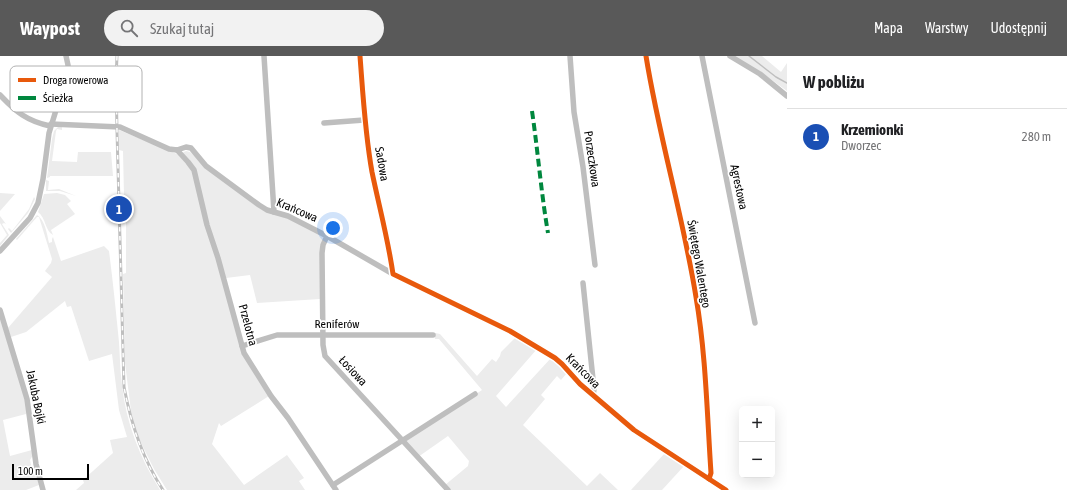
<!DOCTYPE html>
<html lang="pl">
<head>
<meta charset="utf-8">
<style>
	body { margin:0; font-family:"Asap Condensed",sans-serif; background:#f2f2f2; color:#202124 }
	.controls { position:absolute; right:12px; bottom:12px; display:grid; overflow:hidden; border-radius:6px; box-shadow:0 4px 16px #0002 }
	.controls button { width:36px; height:36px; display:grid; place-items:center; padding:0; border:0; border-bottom:1px solid #e0e0e0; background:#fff; color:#202124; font:20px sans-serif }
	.scale { position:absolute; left:12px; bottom:10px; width:77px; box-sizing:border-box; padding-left:4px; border:2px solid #000; border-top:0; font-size:11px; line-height:14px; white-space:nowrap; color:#000; -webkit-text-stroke:3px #fff; paint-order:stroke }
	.you { position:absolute; left:333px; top:172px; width:14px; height:14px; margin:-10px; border:3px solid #fff; border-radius:50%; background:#1a73e8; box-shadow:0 0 0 6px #1a73e833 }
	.badge { display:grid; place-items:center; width:26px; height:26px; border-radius:50%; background:#595959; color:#fff; font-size:13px; font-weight:700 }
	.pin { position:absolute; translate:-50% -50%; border:2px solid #fff; box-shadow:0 1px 4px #0006 }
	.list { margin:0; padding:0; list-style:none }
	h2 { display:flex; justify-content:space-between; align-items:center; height:52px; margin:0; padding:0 16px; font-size:17px }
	h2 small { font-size:13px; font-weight:400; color:#757577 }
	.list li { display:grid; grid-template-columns:26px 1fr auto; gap:12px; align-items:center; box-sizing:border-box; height:56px; padding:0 16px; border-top:1px solid #e0e0e0 }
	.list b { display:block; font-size:15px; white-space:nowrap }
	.list p { margin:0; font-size:13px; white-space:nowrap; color:#757577 }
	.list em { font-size:13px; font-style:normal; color:#757577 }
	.icon { flex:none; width:22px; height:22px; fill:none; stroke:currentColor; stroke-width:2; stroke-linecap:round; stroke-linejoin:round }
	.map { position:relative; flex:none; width:787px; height:434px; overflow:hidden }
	header { display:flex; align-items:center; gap:24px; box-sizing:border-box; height:56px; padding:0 20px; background:#595959; color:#fff }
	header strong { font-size:19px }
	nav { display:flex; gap:22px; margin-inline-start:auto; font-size:14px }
	.search { width:280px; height:36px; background:#f2f2f2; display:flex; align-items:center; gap:10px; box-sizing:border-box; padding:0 14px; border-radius:22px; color:#757577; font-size:15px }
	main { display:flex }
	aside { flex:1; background:#fff }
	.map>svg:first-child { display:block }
	.green { fill:#ececec }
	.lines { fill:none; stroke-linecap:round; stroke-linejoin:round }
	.stream { stroke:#bfbfbf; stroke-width:1.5 }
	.minor { stroke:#bebebe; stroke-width:5.5 }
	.rail-casing { stroke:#bebebe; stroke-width:3 }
	.rail { stroke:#fff; stroke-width:1.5; stroke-dasharray:4.5; stroke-linecap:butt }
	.quiet { stroke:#00873e; stroke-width:4; stroke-dasharray:8 4; stroke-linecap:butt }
	.cycleway-casing { stroke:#fff; stroke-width:8 }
	.cycleway { stroke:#e8590c; stroke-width:5 }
	.labels { text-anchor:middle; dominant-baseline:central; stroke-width:3.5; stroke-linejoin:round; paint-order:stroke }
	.street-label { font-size:12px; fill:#000; stroke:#fff }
	.key { fill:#fff; stroke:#b2b2b2; stroke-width:1 }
	.key-label { font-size:11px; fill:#000 }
</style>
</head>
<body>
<header>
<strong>Waypost</strong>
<div class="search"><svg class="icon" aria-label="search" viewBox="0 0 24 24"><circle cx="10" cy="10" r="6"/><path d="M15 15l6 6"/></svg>Szukaj tutaj</div>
<nav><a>Mapa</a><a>Warstwy</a><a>Udostępnij</a></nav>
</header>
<main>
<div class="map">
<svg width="787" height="434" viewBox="0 0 787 434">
	<rect width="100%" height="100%" fill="#fff"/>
	<!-- green -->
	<g class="green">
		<polygon points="730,0 762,0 781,16 787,7 787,35 761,16"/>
		<polygon points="58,71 62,71 62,74 57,73 56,75 52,105 77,106 78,96 111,96 113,120 50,120 50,121 47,122 52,83 54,75"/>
		<polygon points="119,74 177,98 193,115 239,285 269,340 221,370 219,367 212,388 244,429 287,399 304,422 299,425 305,434 167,434 154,413 137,379 131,355 125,307 123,218 126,217 126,147 124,140 123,95 119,94"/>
		<polygon points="186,95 190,96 253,148 289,163 323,180 320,243 257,247 250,219 226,222 209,168 196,116 182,97"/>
		<polygon points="46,124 49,125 48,134 59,133 76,140 60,135 46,135"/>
		<polygon points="0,137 15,138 0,155"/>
		<path d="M57 137 65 139 71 145 67 148 75 158 51 174 53 179C45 175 46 162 38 156L44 138Z"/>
		<polygon points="34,141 35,143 28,157 11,177 8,173 9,172 12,175 29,153"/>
		<path d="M37 159C45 164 47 178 49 187L52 186V183L53 181 61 205 104 190 109 195C113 226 116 256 119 286 120 300 120 315 122 329 126 367 140 402 160 434H76L84 427 83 424 113 397 110 384 127 381 119 354 112 298 89 305 71 250 67 251 65 245 26 276 11 281 8 272 52 221 45 215 51 207 52 203 39 161H37L17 184 16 183Z"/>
		<polygon points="0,160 6,168 4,167 2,168 9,179 0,190 0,187 7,179 0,167"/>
		<polygon points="0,263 26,342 26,358 3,364 10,400 32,394 33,399 30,404 33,418 37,419 39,429 26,434 0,434"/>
		<polygon points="435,277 440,278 477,320 492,303 496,306 500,300 501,296 516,281 537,293 496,340 506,351 551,302 556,305 567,317 561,324 557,320 541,339 545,343 523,369 587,430 600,417 618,434 450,434 445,429 468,410 469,405 448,380 418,401 406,385 482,334 439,283 435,283"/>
		<polygon points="665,397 684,410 662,434 631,434"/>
	</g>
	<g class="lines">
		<!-- stream -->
		<polyline class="stream" points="749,0 776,21 787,27"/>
		<!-- minor -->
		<g class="minor">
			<polyline points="264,0 274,156"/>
			<path d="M360 0C363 39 365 77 372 116 379 150 388 183 393 218"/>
			<polyline points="570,0 574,56 583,111 595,209"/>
			<path d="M646 0C659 81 683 160 696 241 706 299 707 358 711 417L709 423"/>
			<polyline points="702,0 755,267"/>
			<polyline points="730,0 760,18 787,40"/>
			<path d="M0 39C16 56 27 65 50 70"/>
			<polyline points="324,67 364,64"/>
			<polyline points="51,68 120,71 169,93 177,94 186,91 191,92 206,110 259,149 267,154 288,160 327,180 393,218 510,275 540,292 559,305 580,328 634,374 726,434"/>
			<polyline points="177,94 188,106 194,114 207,169 218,202 244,297 271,340 288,362 336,434"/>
			<polyline points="327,180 323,189 322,197 323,289 325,300 448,434"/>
			<polyline points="0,195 30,162 38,147 43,123 49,77 68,15 68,9 66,0"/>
			<polyline points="583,227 594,333 593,340"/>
			<polyline points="0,254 27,343 36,408 43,434"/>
			<polyline points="242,290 277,279 433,279"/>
			<polyline points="333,429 475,338"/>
		</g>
		<defs>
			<path id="rail" d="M117 0 116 23 117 75 124 331C131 368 142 402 163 434"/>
		</defs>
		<!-- rail casing -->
		<use href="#rail" class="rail-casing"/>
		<!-- rail -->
		<use href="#rail" class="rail"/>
		<!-- quiet -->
		<path class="quiet" d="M532 55C538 96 541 136 548 177"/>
		<defs>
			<g id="cycleway">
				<path d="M360 0C363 39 365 77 372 116 379 150 388 183 393 218L510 275 555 302 562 308 580 328 634 374 726 434"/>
				<path d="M646 0C659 81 683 160 696 241 706 299 707 358 711 417L709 423"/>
			</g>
		</defs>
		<!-- cycleway casing -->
		<use href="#cycleway" class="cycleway-casing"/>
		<!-- cycleway -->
		<use href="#cycleway" class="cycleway"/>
	</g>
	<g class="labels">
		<!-- street labels -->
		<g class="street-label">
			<text transform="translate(592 103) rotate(82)">Porzeczkowa</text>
			<text transform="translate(382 108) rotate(80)">Sadowa</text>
			<text transform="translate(739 131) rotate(78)">Agrestowa</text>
			<text transform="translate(297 154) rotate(23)">Krańcowa</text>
			<text transform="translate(699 208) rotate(80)">Świętego Walentego</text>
			<text x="337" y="268">Reniferów</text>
			<text transform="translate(248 269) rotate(75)">Przelotna</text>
			<text transform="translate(353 315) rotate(47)">Łosiowa</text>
			<text transform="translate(583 315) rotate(45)">Krańcowa</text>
			<text transform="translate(36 341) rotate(78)">Jakuba Bojki</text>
		</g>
	</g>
	<!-- legend -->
	<rect x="10" y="10" width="132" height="46" rx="6" class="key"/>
	<rect x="18" y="22" width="18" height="4" fill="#e8590c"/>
	<rect x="18" y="40" width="18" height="4" fill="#00873e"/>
	<g class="key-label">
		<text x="43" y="28">Droga rowerowa</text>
		<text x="43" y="46">Ścieżka</text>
	</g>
</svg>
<div class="controls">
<button>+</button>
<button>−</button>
</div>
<div class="scale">100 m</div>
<div class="you"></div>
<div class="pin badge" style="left:119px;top:153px;background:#1a4fb4">1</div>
</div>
<aside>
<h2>W pobliżu<small></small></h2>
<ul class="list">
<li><span class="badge" style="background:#1a4fb4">1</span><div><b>Krzemionki</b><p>Dworzec</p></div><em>280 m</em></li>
</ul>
</aside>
</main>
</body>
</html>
